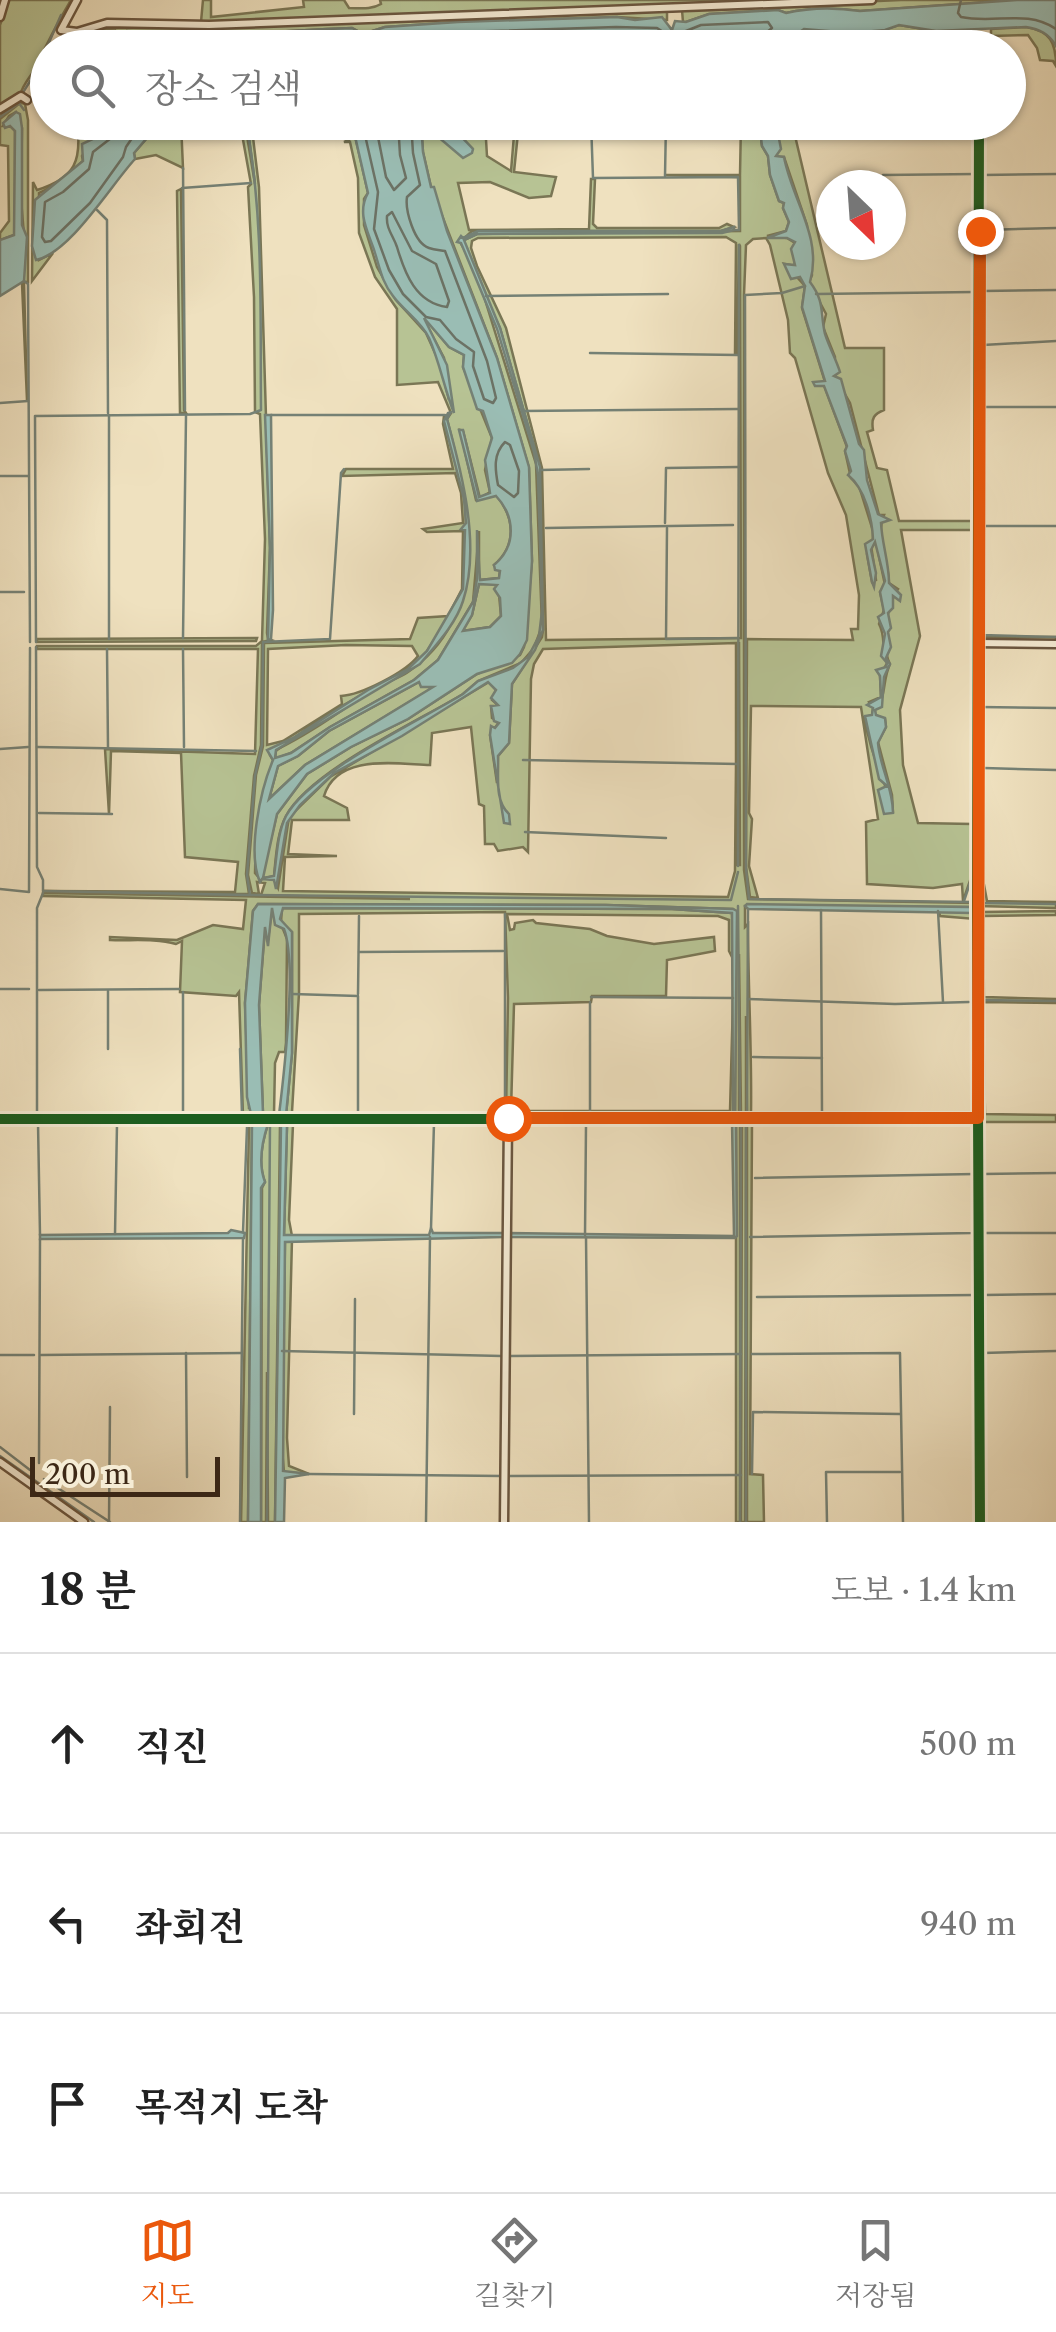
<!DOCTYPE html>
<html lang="ko">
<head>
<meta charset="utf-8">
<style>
	body { margin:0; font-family:"Libre Caslon Text","Noto Serif KR",serif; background:#f2f2f2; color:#222 }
	.compass { position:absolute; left:816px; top:170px; width:90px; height:90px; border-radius:50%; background:#fff; box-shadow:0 2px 8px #0004; rotate:155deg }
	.scale { position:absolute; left:30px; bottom:25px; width:190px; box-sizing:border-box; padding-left:10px; border:5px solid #3d2816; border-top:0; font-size:28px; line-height:35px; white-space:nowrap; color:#3d2816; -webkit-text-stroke:8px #f5ecd5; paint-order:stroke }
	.stop { position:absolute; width:30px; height:30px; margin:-22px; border:8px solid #ea580c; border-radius:50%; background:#fff }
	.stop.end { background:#ea580c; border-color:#fff; box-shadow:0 2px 10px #0008 }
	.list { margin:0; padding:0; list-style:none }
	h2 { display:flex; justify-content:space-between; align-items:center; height:130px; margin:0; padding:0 40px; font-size:42px }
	h2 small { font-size:32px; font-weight:400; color:#767676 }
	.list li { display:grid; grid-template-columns:65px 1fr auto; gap:30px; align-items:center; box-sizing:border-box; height:180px; padding:0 40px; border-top:2px solid #e0e0e0 }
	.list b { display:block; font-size:38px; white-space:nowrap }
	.list em { font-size:32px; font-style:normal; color:#767676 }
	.icon { flex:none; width:55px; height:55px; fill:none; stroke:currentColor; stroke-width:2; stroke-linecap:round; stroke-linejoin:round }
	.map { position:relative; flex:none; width:1056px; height:1522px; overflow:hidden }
	.search { position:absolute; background:#fff; box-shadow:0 2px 8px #0004; left:30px; right:30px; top:30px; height:110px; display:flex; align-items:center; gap:25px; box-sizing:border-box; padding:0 35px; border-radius:55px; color:#767676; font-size:38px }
	.sheet { height:670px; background:#fff }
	nav { display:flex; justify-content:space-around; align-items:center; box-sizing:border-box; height:140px; border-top:2px solid #e0e0e0; background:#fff; font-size:28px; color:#767676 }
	nav a { display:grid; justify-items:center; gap:5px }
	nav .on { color:#ea580c }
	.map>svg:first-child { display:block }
	.green { fill:#b7c394; stroke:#7a7655; stroke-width:2.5; fill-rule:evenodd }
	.water { fill:#9abdb4; stroke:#758175; stroke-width:2.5; fill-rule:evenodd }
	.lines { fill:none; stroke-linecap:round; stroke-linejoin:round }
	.shore { stroke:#6c7265; stroke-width:2.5 }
	.stream { stroke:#758175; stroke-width:2.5 }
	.minor-casing { stroke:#6a5640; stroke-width:11 }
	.minor { stroke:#f5ecd5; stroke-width:6 }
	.cycleway-casing { stroke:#f5ecd5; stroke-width:16 }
	.cycleway { stroke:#1b5e20; stroke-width:10 }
	.route { stroke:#ea580c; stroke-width:12 }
</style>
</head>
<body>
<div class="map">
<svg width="1056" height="1522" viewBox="0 0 1056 1522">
	<rect width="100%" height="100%" fill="#efe1bf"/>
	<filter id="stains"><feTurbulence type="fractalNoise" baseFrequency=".002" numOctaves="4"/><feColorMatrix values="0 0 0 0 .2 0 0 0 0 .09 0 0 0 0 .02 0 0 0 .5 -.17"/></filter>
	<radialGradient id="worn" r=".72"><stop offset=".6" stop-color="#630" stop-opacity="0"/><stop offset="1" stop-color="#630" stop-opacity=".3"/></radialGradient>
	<!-- green -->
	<g class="green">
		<path d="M9 0H71C58 22 47 43 36 67 30 78 24 82 20 95L0 106V25Z"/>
		<path d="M203 0H211V17L304 7 303 0H344L349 8C360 8 371 10 381 4L380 0H819L201 22Z"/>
		<path d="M901 0H1017L860 11C834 7 812 7 786 13L778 10 709 14 686 22H683L682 10Z"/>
		<polygon points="679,10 667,12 667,20 617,17 458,22 385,27 363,34 352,28 327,29 202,36 192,32 192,28"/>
		<path d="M899 25 936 31 971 30 970 34 826 36C805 39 791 47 770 48V41L794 36 804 29C833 32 871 35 899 25Z"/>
		<polygon points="182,27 187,39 127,31 121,47 99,46 113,44 115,29 88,32 100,28"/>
		<path d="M1026 27C1050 31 1056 42 1056 66L1053 61 1040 60 1037 48 1028 35 991 36V29Z"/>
		<polygon points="16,101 25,104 28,120 28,282 24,282 27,400 22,283 25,247 21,199 22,128 16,112 9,116 3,126 13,127 15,131 15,232 14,235 0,240 0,233 9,221 8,146 0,145 0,119 20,103 0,115 0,112"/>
		<path d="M77 123H102L109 134 87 127 93 139 82 156 83 161 56 185 39 193V260L53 253 32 281 33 182 37 190C76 178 82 160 77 123Z"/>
		<polygon points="153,123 167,123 171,130 170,123 181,123 183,168 156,155 135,159 134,153 146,139"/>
		<polygon points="240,123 245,124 255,184 247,123 252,129 259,187 270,548 267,633 268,639 271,640 262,642 261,745 254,776 246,874 249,894 44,891 235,892 238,862 185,857 181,753 111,751 109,814 105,749 255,754 258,649 37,649 37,646 256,646 262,641 265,539 260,414 255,412 254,297 248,187 251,184"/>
		<path d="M346 123H352L368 193 364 199V225L377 267 396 300 426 333 440 364 449 400 444 358 421 314 449 347 464 355 463 367 492 438 485 470 490 492 480 498 463 431 460 430 476 500 496 495C515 518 517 545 494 565L500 571 499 578 479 580V531L473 602 438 660 414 680 330 727 291 753 275 759 276 750C311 733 342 710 374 689 385 682 398 679 408 672 494 613 469 504 447 419L451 413 438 382 397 385V309L375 277 359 233 358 178 350 142H344L349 140Z"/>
		<path d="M421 123H431L473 149 448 123H485L487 156 511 171 515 123H519L514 172 556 177 551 196 529 198 490 182 458 183 469 230 589 229 591 179H595L593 224 597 228H719L727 224 734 227 721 231H472L460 242 468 256 464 240 477 234 740 231V177L665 175H740L741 123H759L762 146 768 156 770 175 779 201 784 203 783 208 789 222 786 231 767 236 787 238 795 243V266L785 264 805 286 802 308 825 382 814 383 824 385 847 447 845 451 851 478 859 486 873 531V539L867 554 872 582 876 580 871 545 876 542 885 585 880 592 884 610 879 624C886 637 881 647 887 663L880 676 881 697 869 702 873 708 872 715 865 717C869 754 886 779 893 813L892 795 878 742 886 727 885 719 875 715V710C887 697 882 681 890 664 881 647 886 605 898 589L889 583C889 561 875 536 884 515H879L850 403 834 375 835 357 823 327 826 314 809 282 812 275 807 225 784 157H775L780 133 776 123H792L845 348H884V410C874 414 871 418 873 430L867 432 877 468 887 470 899 521H973V530H901L920 636 900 710 903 765 918 823 972 824V875L963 901 962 884 933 888 867 884 866 822 878 819 861 707 751 706 749 813 752 819 749 866 758 898 750 897 746 867 747 639 853 640 851 629H858L859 595 846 515 828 473 795 358 790 353 788 320 770 245 766 238 753 239 746 245 744 295V870L748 899 975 903V919L940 916 939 911H965L970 907 745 906V927L748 924C748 986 752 1050 751 1113H747L746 1016V1115H741L739 954V1114H735L736 912 733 909 606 905 258 904 253 911 245 1003 249 1108 263 1113 259 1005 265 927 266 924 268 940 272 908 275 909 287 939 286 1043 285 1052H279L275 1063 274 1114 283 1116 286 1115 292 1053V932L281 922 282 908 672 909 732 913 734 961 729 951V920L718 916 507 914 510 930 514 929 515 923 533 920 536 923 590 929 607 936 654 944 714 937 715 951 667 960 666 996H592L591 1002 514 1004 511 1111H730L733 1000 734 1114 506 1115 508 998 505 912 299 914V993L292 1112 293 1115 504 1113V1116L36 1117 243 1116 239 992 236 996 180 992 182 941 176 944C155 938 131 941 110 940V937L177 940 213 925 243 929 246 900 43 896V893L410 899 261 895 265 883 257 882 259 894 252 893 248 875 256 775 263 746 264 643 410 639 418 618 448 616 462 589 463 531 427 532 423 529 463 523 461 493 455 473 342 476 346 469H453L443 424 444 416 465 499 466 523 463 589 451 614 427 651 414 665 328 714 270 755 273 760 256 835 255 873 261 880 277 814 307 774 351 747 408 719 477 674 520 655 524 647 532 561 529 468 497 358 431 187 423 152ZM726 237 736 243 735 354H737L739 244 740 246 741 638 546 640 542 468 506 328 477 266 471 248 472 241 478 238ZM482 290 500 328 540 468 543 630 542 637 512 684 509 743 498 756 497 783 490 735 499 722 492 718 491 706H499L492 700 496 690 489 682 330 777 289 817 278 888 274 880 265 878 274 876C276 856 277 833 286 816 311 770 417 722 463 694L478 681 521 663 534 648 542 626 536 464ZM739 642 740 865H737L739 764H736L735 871 728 897 283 891 285 857 337 856 288 854 292 820H349L347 808 324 796C337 753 396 764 430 765L432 733 471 727 479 804 484 806 485 844H494L498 851 523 847 528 852 531 679 534 664 543 649 736 643V763H739ZM346 645 412 646 418 656C406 672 361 695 341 696L342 704 283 741 267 745 268 649Z"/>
		<polygon points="181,189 184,410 186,413 180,413 177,191"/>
		<polygon points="479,584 498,584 501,616 490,627 462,631 472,615"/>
		<polygon points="979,637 1056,637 1056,646 983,647 982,874 987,901 1056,902 1056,908 979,906 979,876 982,890 980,901 984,892 980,874"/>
		<polygon points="257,638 256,641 37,642 37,639"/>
		<polygon points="419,682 434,687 305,765 269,799 278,766 298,756 329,731"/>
		<polygon points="1056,911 1056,915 983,916 984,997 1056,999 1056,1003 983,1002 985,1114 1056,1115 1056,1122 982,1122 981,912"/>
		<path d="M504 1120 293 1124 289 1220 292 1236 284 1235 287 1126 280 1124 275 1522H268L267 1372 266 1522H261L262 1188 265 1182C258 1164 262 1142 268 1124H252L248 1522H241L249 1125 36 1121Z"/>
		<rect x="736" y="1121" width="4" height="401"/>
		<polygon points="742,1121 746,1121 745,1522 741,1522"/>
		<polygon points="747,1121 752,1122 750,1474 763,1475 764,1522 747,1522"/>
		<polygon points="292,1239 287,1438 289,1466 309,1474 284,1472 282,1449 285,1242"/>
	</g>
	<!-- water -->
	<g class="water">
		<path d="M1017 0H1056V46C1049 34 1040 29 1026 27L936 31 899 25 885 30 852 33 804 29 794 36 771 41 770 48H198L196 45 193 48H106L121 47 127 31 155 32 184 40 187 38 182 27 192 28V33L202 36 327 29 352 28 363 34 385 27 458 22 617 17 635 20 662 17 672 30 675 21 686 22 709 14 778 10 786 13C812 7 834 7 860 11Z"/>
		<polygon points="16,112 20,114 22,128 22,225 27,237 24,281 0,296 0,240 14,235 15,131 10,126 5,128 3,123"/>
		<path d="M102 123H153L146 139 134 153 135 159C111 185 70 253 36 260L32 246 35 200 83 161 82 144 93 139 87 126 109 134Z"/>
		<path d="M352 123H421L423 152 431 187H434L447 231 497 358 529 467 532 561 527 640 520 654 512 663 477 674 408 719 351 747 307 774 277 814 263 878 274 876C277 856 277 834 286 816 309 773 419 721 463 694L478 681 513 668 528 657 539 636 542 611 538 475 534 452 497 329 461 243 457 242 461 236 463 238 478 231H721L734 227V230L722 233 477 234 464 240 500 328 540 467 543 630 535 650 512 684 509 743 498 756C499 776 494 800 509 814L510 824 504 823 490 735 491 726 495 728 499 723 494 721 491 706 498 705 491 698 496 690 488 682 402 736 334 773 300 805 287 823 276 889 274 880 262 879 260 882C247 853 260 791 273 760L267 750 293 738 368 690 408 669 427 651 463 589 465 530 461 529 466 523 464 499 444 421 448 413 451 412 447 419C462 473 481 546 463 601 456 624 435 646 420 664L276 750 275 758 291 753 330 727 414 680 438 660 473 602 477 579V530L480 580 499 578 500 571 495 570 494 565C517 546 515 516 496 496L477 501 459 430H463L479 497 490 493 485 460 492 438 483 411 477 409 463 367 464 355 449 347 424 318 447 365 454 413C444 388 440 363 429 338 421 321 404 311 393 296 382 282 380 269 375 253 369 233 356 214 368 193ZM479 584 497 585 494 589 500 598 501 616 490 627 463 631 472 615ZM419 682 421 687H433L305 765 269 799 278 766 298 756 329 731Z"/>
		<polygon points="431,123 448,123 473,149 472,153 463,158 437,136"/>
		<path d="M759 123H776L781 149 776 156 784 157C792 200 823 238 810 282 825 302 820 312 825 334 829 347 836 359 840 372L834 376 841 379 859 444 864 450 867 480 878 514 890 520 881 523C882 544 889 562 889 583L901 595 900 601 893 596V608L888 613 891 628 888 632 891 647 886 658 890 664 884 677 882 707 875 710 876 715 885 718 886 727 878 743C880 768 893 787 893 813L884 814 878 790 887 786 879 779 865 716 872 715 873 708 867 705 881 697 880 676 876 670 886 667 887 663 881 656 885 634 878 617 884 613 880 592 885 581 875 542 871 550 876 573 874 587 872 582 865 544 873 539C872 518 865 489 848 475L851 471 845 451 847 446 824 386H815L813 382 825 381 802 307 805 286 800 277 791 279 784 264 795 265 791 249 795 242 787 238H767L786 231 789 222 783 208 784 203 779 201 770 175 768 156 762 146Z"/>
		<polygon points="265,415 271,415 273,610 271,639 268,640 270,548"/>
		<path d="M258 904 606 905 733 909 737 911 735 1114 733 1112 732 913 672 909 283 908 280 919 292 932V1053L286 1115H279C284 1074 297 963 284 929L275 925 272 908 268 946 265 927 259 1005 263 1114 255 1116 251 1114 247 1097 245 1003 253 911Z"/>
		<polygon points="747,904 970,907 974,910 972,913 748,909 745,906"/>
		<polygon points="736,1121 737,1236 735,1238 509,1237 509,1233 734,1236 732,1122"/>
		<path d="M260 1123 268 1124C262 1142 258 1164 265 1182L261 1188V1522H248L252 1124Z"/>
		<polygon points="281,1123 287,1126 284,1235 429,1235 431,1228 433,1233 504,1233 503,1237 285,1242 283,1471 309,1474 285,1478 284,1522 275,1522"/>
		<polygon points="231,1230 245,1233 244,1238 40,1239 40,1235 228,1233"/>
	</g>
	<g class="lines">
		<!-- shore -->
		<g class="shore">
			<path d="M961 0 958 13 961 17C995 24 1026 9 1056 29"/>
			<polyline points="187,48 327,39 349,39 364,44 387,37 459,32 616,27 657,28 671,37 701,25 768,22 772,28 762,36 761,48"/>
			<path d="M429 48C467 44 636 31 661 48"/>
			<polyline points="114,122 115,135 93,152 89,169 63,192 45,202 42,237 45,242 51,241 90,203 123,157 126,147 143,122"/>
			<path d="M362 122 378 192 374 229 389 270 403 294 426 317 440 320 456 339 474 352 473 366 484 399 493 403 496 398 487 361 445 251C440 250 435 250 429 248 414 243 405 210 407 197L420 185 413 153 411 122"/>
			<polyline points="375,122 386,177 394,190 406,178 400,155 398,122"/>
			<path d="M392 212 412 251 436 264 449 301 447 307C416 303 405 274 397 247 393 235 386 229 387 216Z"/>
			<path d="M505 442 510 445 519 471 518 493 514 497 498 485C495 469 493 454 505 442Z"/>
		</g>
		<!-- stream -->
		<g class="stream">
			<polyline points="970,34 975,48"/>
			<polyline points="882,48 883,34"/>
			<polyline points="22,94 37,70 61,15"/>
			<polyline points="0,117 19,103 24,110"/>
			<polyline points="591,122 593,178 738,177 739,230 734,230"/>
			<polyline points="183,168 185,410"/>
			<polyline points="883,175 976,174"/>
			<polyline points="983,175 1056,174"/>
			<polyline points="665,176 666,122"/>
			<polyline points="182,188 251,183"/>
			<polyline points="97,210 107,220 108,413"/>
			<polyline points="984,230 1056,228"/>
			<polyline points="982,269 982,122"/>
			<polyline points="24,281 28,284 30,642"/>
			<polyline points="805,286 782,293 745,295 746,868 749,899 973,902"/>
			<polyline points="983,291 1056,290"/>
			<polyline points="816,294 974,292"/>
			<polyline points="486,296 668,294"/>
			<polyline points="983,345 1056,341"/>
			<polyline points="590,353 738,355"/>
			<polyline points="975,397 975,290"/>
			<polyline points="0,403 28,401"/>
			<polyline points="983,407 1056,407"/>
			<polyline points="522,411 738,409"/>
			<polyline points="271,415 445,415"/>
			<polyline points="344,469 341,473 330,639 263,642 262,745 255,776 247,875 250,895 731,900 738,872"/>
			<polyline points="540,470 589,469"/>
			<polyline points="0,476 28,476"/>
			<polyline points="665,523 666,468 739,467"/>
			<polyline points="982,526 1056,526"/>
			<polyline points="546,528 733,525"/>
			<polyline points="667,528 666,639 737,638"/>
			<polyline points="0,592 24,592"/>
			<polyline points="981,632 981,635 1056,637"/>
			<polyline points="183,638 186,416"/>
			<polyline points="109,639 109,415"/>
			<path d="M36 642 35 416 250 414 261 410C260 315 264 216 246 122"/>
			<polyline points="36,647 37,867 43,880 43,891 249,895"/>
			<polyline points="107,649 108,748"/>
			<polyline points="183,649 184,747"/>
			<polyline points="979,707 1056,708"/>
			<polyline points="37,747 256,751"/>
			<polyline points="0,749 28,747"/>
			<polyline points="523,760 738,764"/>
			<polyline points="984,768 1056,770"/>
			<polyline points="39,813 112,814"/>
			<polyline points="525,832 666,838"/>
			<polyline points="738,866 739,245"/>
			<polyline points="980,875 983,891 980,903 1056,904"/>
			<polyline points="0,889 29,892 30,648"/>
			<polyline points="964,901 973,874 975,430"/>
			<polyline points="738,906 740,1114"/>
			<polyline points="748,909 747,1115 973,1114"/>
			<polyline points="821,910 822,1113"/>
			<polyline points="938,911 943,1002"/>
			<polyline points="505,914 505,1114"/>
			<polyline points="359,952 503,951"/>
			<polyline points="0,989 29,989"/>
			<polyline points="39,990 179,989"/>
			<polyline points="108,991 108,1049"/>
			<polyline points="183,992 183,1115"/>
			<polyline points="293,994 358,996 358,1113"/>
			<polyline points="358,994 359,916"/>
			<polyline points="591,997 733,998"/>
			<polyline points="748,999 895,1004 969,1002"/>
			<polyline points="980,1000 1056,1001"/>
			<polyline points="590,1002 590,1112"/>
			<polyline points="240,1049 242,1115"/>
			<polyline points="753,1057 822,1058"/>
			<polyline points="37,1115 37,908 43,893"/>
			<polyline points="38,1123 40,1235"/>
			<polyline points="983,1174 1056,1173"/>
			<polyline points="755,1178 975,1174"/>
			<polyline points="431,1228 434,1123"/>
			<polyline points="243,1232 247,1127"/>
			<polyline points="504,1233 504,1218"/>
			<polyline points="983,1233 1056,1233"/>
			<polyline points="115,1234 117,1124"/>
			<polyline points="585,1235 586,1125"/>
			<polyline points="586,1237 589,1522"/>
			<polyline points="750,1237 972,1233 976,1230"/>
			<polyline points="984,1295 1056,1294"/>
			<polyline points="757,1297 976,1295"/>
			<polyline points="282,1351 502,1356"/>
			<polyline points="186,1353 187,1477"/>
			<polyline points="983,1353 1056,1351"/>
			<polyline points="752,1354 900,1353 903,1522"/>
			<polyline points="0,1355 34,1355"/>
			<polyline points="41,1355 242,1353"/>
			<polyline points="510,1356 741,1354"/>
			<polyline points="354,1414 355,1299"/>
			<polyline points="0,1447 30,1470"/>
			<polyline points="0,1456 94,1522"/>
			<polyline points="39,1463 40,1239"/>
			<polyline points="309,1474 502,1476"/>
			<polyline points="752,1474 753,1412 900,1414"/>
			<polyline points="508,1476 741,1475"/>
			<polyline points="44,1479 110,1522"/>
			<polyline points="109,1521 110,1407"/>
			<polyline points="240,1522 243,1238"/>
			<polyline points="267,1522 270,1123"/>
			<polyline points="426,1522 430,1237"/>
			<polyline points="740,1522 741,1122"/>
			<polyline points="746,1522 746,1124"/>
			<polyline points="827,1522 826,1472 900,1472"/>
		</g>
		<defs>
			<g id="minor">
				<polyline points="77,0 61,30 77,32 107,23 209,25 872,0"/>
				<polyline points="0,17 5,0"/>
				<polyline points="979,40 979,48"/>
				<polyline points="0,109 21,96 27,100"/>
				<polyline points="979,122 977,906 980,1522"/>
				<polyline points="978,643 1056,644"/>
				<polyline points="0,1119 978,1119"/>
				<polyline points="0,1462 84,1522"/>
				<polyline points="504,1522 508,1119"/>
			</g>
		</defs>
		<!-- minor casing -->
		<use href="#minor" class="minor-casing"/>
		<!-- minor -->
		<use href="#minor" class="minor"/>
		<defs>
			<g id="cycleway">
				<polyline points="979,122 977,906 980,1522"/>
				<polyline points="0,1119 978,1119"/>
			</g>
		</defs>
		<!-- cycleway casing -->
		<use href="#cycleway" class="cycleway-casing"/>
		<!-- cycleway -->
		<use href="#cycleway" class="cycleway"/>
	</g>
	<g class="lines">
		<!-- route -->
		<polyline class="route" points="508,1118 978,1118 980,231"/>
	</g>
	<rect width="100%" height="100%" filter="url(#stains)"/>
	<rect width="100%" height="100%" fill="url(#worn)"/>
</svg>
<svg class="compass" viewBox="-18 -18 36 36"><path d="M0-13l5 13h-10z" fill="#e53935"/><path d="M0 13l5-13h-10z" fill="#767676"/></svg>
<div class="scale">200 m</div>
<div class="stop" style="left:508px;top:1118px"></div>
<div class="stop end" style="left:980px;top:231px"></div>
<div class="search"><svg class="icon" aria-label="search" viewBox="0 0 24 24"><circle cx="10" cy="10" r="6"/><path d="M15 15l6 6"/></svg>장소 검색</div>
</div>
<section class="sheet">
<h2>18 분<small>도보 · 1.4 km</small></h2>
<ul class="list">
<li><svg class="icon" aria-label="ahead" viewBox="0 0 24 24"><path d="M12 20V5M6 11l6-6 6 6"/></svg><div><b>직진</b></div><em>500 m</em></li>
<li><svg class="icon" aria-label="left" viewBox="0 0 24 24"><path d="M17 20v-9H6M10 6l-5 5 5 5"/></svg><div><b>좌회전</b></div><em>940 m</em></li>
<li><svg class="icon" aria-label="arrive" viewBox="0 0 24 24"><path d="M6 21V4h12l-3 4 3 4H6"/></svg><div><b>목적지 도착</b></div></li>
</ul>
</section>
<nav>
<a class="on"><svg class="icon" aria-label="map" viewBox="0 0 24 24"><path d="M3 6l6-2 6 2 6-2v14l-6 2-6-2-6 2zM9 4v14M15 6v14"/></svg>지도</a>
<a><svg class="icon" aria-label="directions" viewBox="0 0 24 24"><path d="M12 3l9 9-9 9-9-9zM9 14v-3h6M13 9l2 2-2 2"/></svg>길찾기</a>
<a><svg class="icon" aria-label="saved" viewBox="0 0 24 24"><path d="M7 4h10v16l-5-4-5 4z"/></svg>저장됨</a>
</nav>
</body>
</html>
